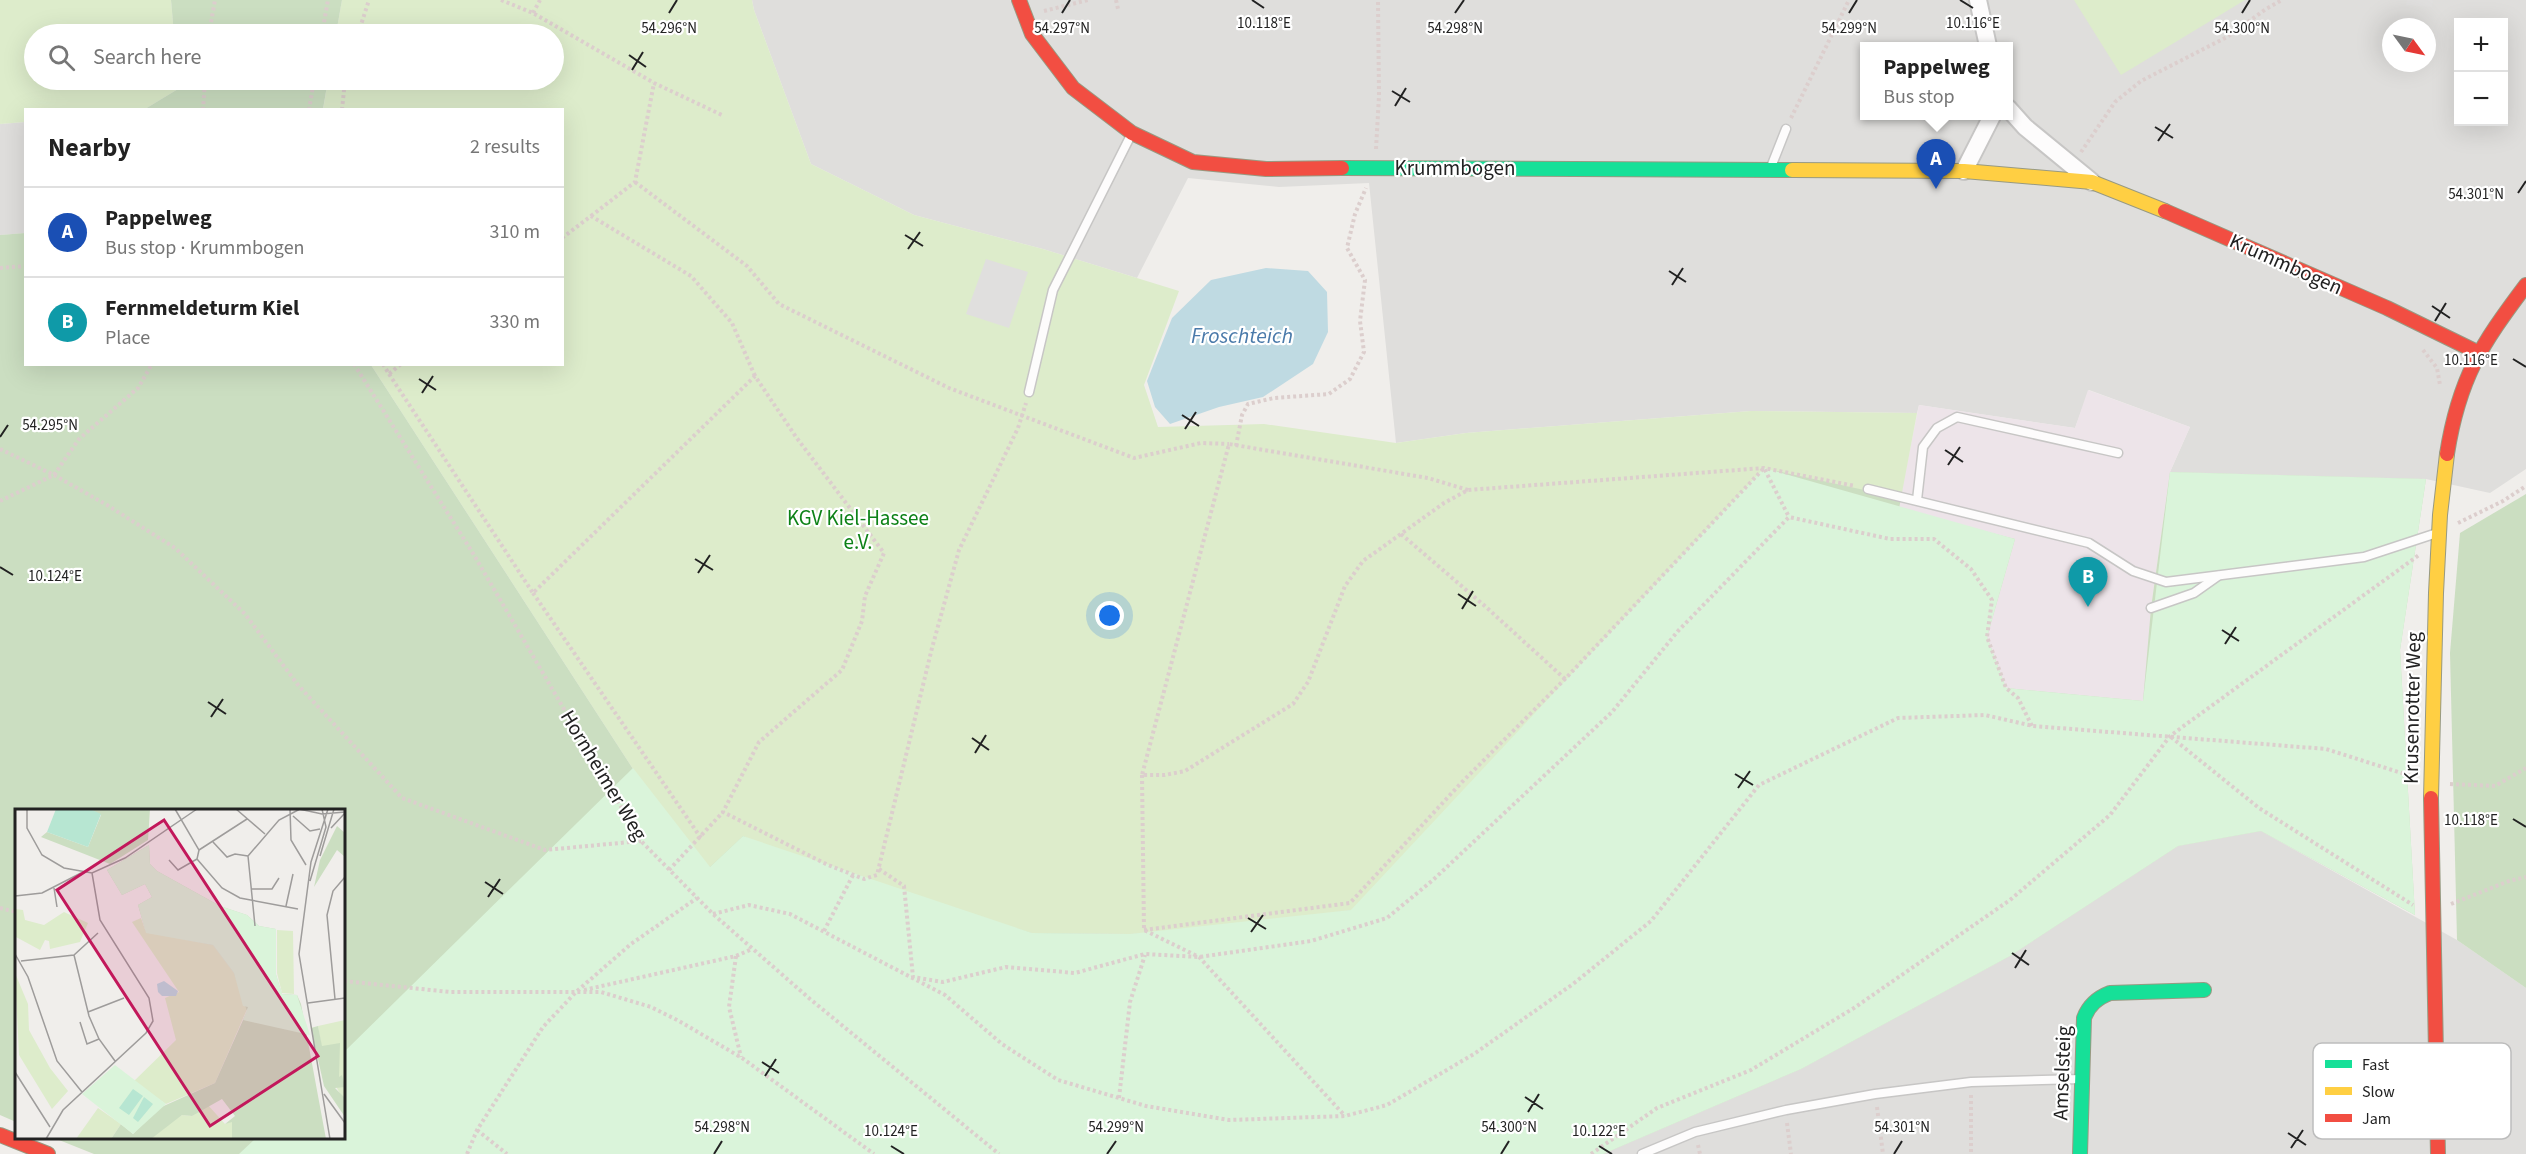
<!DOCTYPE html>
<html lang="en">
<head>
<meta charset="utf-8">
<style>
	body { margin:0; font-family:"Source Sans 3",sans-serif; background:#f2f2f2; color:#222 }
	.controls { position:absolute; right:18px; top:18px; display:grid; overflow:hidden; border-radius:0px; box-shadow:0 6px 24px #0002 }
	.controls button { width:54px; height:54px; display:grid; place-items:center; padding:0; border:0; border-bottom:2px solid #e0e0e0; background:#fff; color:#222; font:30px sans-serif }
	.compass { position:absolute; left:2382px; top:18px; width:54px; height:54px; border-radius:50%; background:#fff; box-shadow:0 6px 24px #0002; rotate:123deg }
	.you { position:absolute; left:1110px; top:616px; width:21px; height:21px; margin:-15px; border:4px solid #fff; border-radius:50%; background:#1a73e8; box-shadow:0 0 0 9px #1a73e833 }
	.badge { display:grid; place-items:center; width:39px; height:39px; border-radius:50%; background:#0b8043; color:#fff; font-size:20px; font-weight:700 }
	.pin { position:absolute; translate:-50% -50px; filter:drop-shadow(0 2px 3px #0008) }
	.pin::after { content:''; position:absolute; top:32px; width:21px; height:18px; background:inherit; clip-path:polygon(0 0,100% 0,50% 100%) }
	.popup { position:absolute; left:1860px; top:42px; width:153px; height:78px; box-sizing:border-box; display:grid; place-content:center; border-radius:0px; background:#fff; filter:drop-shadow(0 2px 4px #0005); font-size:20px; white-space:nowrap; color:#767676 }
	.popup b { font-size:22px; color:#222 }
	.popup::after { content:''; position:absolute; left:50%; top:100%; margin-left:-12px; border:12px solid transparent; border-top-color:#fff }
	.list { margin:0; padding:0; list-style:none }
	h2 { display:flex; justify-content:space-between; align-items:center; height:78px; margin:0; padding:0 24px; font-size:26px }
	h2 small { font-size:20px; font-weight:400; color:#767676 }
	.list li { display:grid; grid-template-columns:39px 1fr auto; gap:18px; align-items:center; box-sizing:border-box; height:90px; padding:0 24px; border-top:2px solid #e0e0e0 }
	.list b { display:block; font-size:22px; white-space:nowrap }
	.list p { margin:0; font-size:20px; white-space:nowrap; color:#767676 }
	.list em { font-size:20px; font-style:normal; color:#767676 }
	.icon { flex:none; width:33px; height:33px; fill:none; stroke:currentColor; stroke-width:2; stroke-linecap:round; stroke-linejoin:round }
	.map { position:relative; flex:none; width:2526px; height:1154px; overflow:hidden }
	.search { position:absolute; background:#fff; box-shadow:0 6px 24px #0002; left:24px; top:24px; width:540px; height:66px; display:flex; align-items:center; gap:15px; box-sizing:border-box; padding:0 21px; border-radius:33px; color:#767676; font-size:22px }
	.panel { position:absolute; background:#fff; box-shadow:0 6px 24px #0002; left:24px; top:108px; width:540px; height:258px; border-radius:0px }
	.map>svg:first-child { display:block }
	.residential { fill:#dfdedc; fill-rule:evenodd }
	.industrial { fill:#ede4e9 }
	.grass { fill:#ddeccb }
	.forest { fill:#cbdec1 }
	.park { fill:#daf4da }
	.parking { fill:#e0dfde }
	.water { fill:#bfdae2 }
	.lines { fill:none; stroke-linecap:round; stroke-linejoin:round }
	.lane-casing { stroke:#c7c6c5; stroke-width:11 }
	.street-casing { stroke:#c7c6c5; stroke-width:20 }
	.fast-casing { stroke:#989a82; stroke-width:16 }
	.slow-casing { stroke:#989a82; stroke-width:16 }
	.jam-casing { stroke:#989a82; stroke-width:16 }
	.path { stroke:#dccecd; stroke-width:4; stroke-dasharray:3 3; stroke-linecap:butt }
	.lane { stroke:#fdfcfc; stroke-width:8 }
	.street { stroke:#fdfcfc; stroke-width:16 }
	.fast { stroke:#16e098; stroke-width:14 }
	.slow { stroke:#ffcf43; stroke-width:14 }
	.jam { stroke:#f24e42; stroke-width:14 }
	.ticks { fill:none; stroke:#222; stroke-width:2 }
	.labels { text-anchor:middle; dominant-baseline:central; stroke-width:4.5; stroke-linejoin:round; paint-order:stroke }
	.street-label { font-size:21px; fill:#222; stroke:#fff }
	.park-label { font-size:21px; fill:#0d8217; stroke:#fff }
	.water-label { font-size:22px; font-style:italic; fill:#4a7aaa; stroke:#fff }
	.inset-road { fill:none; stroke:#9e9c9b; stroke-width:1.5 }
	.view { fill:#c2185b; fill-opacity:0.15; stroke:#c2185b; stroke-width:3 }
	.inset-edge { fill:none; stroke:#222; stroke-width:3 }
	.key { fill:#fff; stroke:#bdbdbd; stroke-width:1.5 }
	.key-label { font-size:16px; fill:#222 }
	.ticks-label { font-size:15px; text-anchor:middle; fill:#222; stroke:#fff; stroke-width:4.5; stroke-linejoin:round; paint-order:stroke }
</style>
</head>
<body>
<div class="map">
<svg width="2526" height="1154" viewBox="0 0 2526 1154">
	<rect width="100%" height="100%" fill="#f0eeeb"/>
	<!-- residential -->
	<g class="residential">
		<path d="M752 0H2526V469L2490 493 2426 479 2170 472 2190 427 2089 390 2075 428 1919 405 1917 413 1751 411 1466 433 1396 443 1369 183 1279 187 1188 178 1137 278 1043 249 914 215 811 164 754 10ZM2458 22H2504V122H2458ZM2391 27H2427V63H2391ZM1864 46H2008V116H1864Z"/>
		<polygon points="25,122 25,233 0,235 0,124"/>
		<polygon points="2261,831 2457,940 2526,988 2526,1154 1603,1154 1801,1069 2010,956 2178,846"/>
	</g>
	<!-- industrial -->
	<polygon class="industrial" points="2088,390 2190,427 2170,472 2151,608 2144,701 2006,688 1987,637 2015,539 1898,509 1919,405 2075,428"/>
	<!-- grass -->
	<g class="grass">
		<polygon points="0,0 171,0 174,34 34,34 34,80 177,80 178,89 145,109 26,110 25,122 0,124"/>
		<polygon points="342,0 752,0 754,10 811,164 914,215 1043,249 1179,291 1144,385 1158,427 1264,424 1396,443 1466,433 1751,411 1917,413 1901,498 1352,910 1196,930 1130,934 1032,933 710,867 681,843 371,365 562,364 562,110 323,110 328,80 554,80 554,34 336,34"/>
		<polygon points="2074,0 2245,0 2121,75"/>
	</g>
	<!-- forest -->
	<g class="forest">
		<polygon points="171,0 342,0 336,34 174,34"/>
		<polygon points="177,80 328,80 323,109 145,109 178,89"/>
		<polygon points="25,233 26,364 371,365 681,843 710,867 743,836 844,881 1032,933 1130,934 1196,930 1352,910 1777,471 1901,498 1899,509 2015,539 1987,637 2006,688 2143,701 2151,608 2170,472 2426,479 2400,650 2415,915 2261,831 2178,846 2010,956 1801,1069 1603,1154 94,1154 54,1138 344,1138 344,810 16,810 16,1122 0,1115 0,235"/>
		<polygon points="2526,494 2526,988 2457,940 2450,653 2460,533"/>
	</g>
	<!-- park -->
	<polygon class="park" points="1764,468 2015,539 1987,637 2006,688 2143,701 2170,472 2426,479 2400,650 2415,915 2261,831 2178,846 2010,956 1801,1069 1603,1154 239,1154 256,1138 344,1138 344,1052 633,768 710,867 743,836 1032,933 1130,934 1351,910"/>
	<!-- parking -->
	<g class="parking">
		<polygon points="2407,0 2433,0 2432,7 2406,5"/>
		<polygon points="986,259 1028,272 1009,328 966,314"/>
	</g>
	<!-- water -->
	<polygon class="water" points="1266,268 1308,271 1327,292 1328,332 1313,364 1263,397 1219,407 1170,424 1155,407 1147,381 1172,318 1211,280"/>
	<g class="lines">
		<defs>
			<g id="lane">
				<polyline points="1771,167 1786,129"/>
				<polyline points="1029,392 1053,290 1131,135"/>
				<polyline points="1868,489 2089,543 2133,571 2166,582 2364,557 2437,533"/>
				<polyline points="1917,500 1923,447 1937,428 1957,417 2118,453"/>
				<polyline points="2151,608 2194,593 2218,576"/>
				<polyline points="1642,1154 1695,1132 1786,1110 1875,1094 1971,1082 2082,1079"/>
			</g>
			<g id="street">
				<polyline points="1978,0 1988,46"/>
				<polyline points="2008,108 2025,127 2092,182"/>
				<polyline points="1964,171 1992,116"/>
			</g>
			<g id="fast">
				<polyline points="1342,168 1792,170"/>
				<path d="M2080 1154 2084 1018C2089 1005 2097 998 2110 993L2204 990"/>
			</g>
			<g id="slow">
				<polyline points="1792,170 1964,171 2092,182 2165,211"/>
				<polyline points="2431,798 2436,593 2440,515 2447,454"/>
			</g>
			<g id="jam">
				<polyline points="1019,0 1032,34 1073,88 1132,133 1193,162 1266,169 1342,168"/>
				<polyline points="2165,211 2387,308 2477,352"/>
				<path d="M2447 454C2459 378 2481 345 2526 285"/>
				<polyline points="2431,798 2438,1154"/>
				<polyline points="0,1135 48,1154"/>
			</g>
		</defs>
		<!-- lane casing -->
		<use href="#lane" class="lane-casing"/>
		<!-- street casing -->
		<use href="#street" class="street-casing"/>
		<!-- fast casing -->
		<use href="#fast" class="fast-casing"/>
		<!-- slow casing -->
		<use href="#slow" class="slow-casing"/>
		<!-- jam casing -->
		<use href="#jam" class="jam-casing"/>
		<!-- path -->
		<g class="path">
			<polyline points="501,0 533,13 654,83 724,116"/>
			<polyline points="1116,0 1118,9"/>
			<polyline points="1044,11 1088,0"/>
			<polyline points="533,13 540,0"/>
			<polyline points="209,34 215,0"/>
			<polyline points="322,34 328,0"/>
			<polyline points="358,34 369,0"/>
			<polyline points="203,110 205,80"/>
			<polyline points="309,110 314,80"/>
			<polyline points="342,110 345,80"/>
			<polyline points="1791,118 1849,0"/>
			<polyline points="1376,149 1379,96 1378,0"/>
			<polyline points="2081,152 2115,102 2141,81 2227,37 2266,9 2282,0"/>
			<polyline points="635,182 747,266 779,304 949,388 1134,458 1201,443 1229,444"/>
			<polyline points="591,216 635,182 654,83"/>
			<polyline points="562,238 591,216 691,276 732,323 755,376"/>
			<polyline points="0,268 26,266"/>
			<polyline points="2423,350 2437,368 2440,385"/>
			<polyline points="354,364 474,555 641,841 713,914 810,999 999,1154"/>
			<polyline points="383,364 389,374 401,364"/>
			<polyline points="389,374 533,593 755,376 796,437 884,553 865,596 862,621 842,670 759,742 723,812 828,865 864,879 877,875 932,648 959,550 1018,428 1026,403"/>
			<polyline points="1236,446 1242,415 1248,404 1274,398 1329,394 1350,379 1364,352 1360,321 1365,280 1347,248 1355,214 1366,188"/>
			<polyline points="0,449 54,475 107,505 175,548 245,614 298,685 402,798 545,850 641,841"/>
			<polyline points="1468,490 1428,478 1229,444 1142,775 1165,775 1185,771 1293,704 1308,682 1345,586 1363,561 1444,503 1468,490 1764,468 1855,486"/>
			<polyline points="0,501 54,475 79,439 138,388 152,364"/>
			<polyline points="2458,523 2503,501 2526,486"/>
			<polyline points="1401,534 1486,607 1565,679"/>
			<polyline points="533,593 701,838"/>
			<polyline points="2171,737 2259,808 2413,905"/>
			<polyline points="1142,775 1144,930 1199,957 1345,1116"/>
			<polyline points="2450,784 2495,786 2526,768"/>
			<polyline points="879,869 904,886 913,977 943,982 1006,967 1075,973 1145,954 1199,957 1311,941 1387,918 1433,880 1612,712 1678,631 1789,517 1890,539 1934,539 1971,569 1992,600 1987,637 2006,688 2018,698 2032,726"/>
			<polyline points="669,870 723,812"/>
			<polyline points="2451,904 2509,881 2526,877"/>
			<polyline points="0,908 16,912"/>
			<polyline points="713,914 749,905 790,914 945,995 1002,1044 1058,1080 1146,1106 1229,1120 1345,1116 1387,1105 1474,1054 1573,984 1651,921 1759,785 1898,718 1985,715 2033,726 2326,749 2411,776"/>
			<polyline points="1144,930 1350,903 1462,782 1565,679 1764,468 1789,517"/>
			<polyline points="824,931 853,875"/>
			<polyline points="736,956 729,1007 741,1057"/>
			<polyline points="344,981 450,992 601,992 651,1007 679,1021 742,1058 874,1154"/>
			<polyline points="584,990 736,956 752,949"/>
			<polyline points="1971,1095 1971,1154"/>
			<polyline points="1119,1098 1130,1002 1145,955"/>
			<polyline points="1877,1107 1883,1154"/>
			<polyline points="1787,1123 1791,1154"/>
			<polyline points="477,1130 507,1154"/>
			<polyline points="1698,1145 1700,1154"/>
			<polyline points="467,1154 477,1130 543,1027 576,992 631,944 697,898"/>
			<polyline points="1591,1154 1657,1108 1751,1070 1854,1008 2010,900 2110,815 2170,736 2419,555"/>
		</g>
		<!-- lane -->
		<use href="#lane" class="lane"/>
		<!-- street -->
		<use href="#street" class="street"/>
		<!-- fast -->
		<use href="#fast" class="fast"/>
		<!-- slow -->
		<use href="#slow" class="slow"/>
		<!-- jam -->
		<use href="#jam" class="jam"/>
	</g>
	<!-- ticks -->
	<path class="ticks" d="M1252 0 1264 8M1960 0 1973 8M669 13 677 0M1062 13 1070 0M1455 13 1464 0M1849 13 1857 0M2242 13 2250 0M629 55 646 67M632 70 643 52M1392 91 1410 102M1395 106 1406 88M2155 127 2173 138M2158 141 2170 124M2518 193 2526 181M905 235 923 246M908 249 920 232M1669 271 1686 282M1672 285 1683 268M2432 306 2450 318M2435 321 2446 303M2513 359 2526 367M419 379 436 390M422 393 433 376M1182 415 1199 426M1185 429 1196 412M0 437 8 425M1945 450 1963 462M1948 465 1960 447M695 559 713 570M0 567 13 575M698 573 710 555M1458 594 1476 606M1462 609 1473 591M2222 630 2239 641M2225 644 2236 627M208 702 226 714M211 717 223 699M972 738 989 750M975 753 986 735M1735 774 1753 785M1738 788 1750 771M2513 819 2526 827M485 882 503 894M488 897 500 879M1248 918 1266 929M1251 932 1263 915M2012 953 2029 965M2015 968 2026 950M762 1062 779 1073M765 1076 776 1059M1525 1097 1543 1109M1528 1112 1539 1094M2288 1133 2306 1145M891 1146 904 1154M1599 1146 1612 1154M2291 1148 2303 1130M714 1154 722 1141M1107 1154 1116 1141M1501 1154 1509 1141M1894 1154 1902 1141"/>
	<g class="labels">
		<!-- street labels -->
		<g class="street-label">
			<text x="1455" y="168">Krummbogen</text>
			<text transform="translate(2286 264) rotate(24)">Krummbogen</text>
			<text transform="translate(2412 708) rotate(-89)">Krusenrotter Weg</text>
			<text transform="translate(604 775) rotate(59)">Hornheimer Weg</text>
			<text transform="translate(2062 1073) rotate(-88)">Amselsteig</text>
		</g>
		<!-- park labels -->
		<g class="park-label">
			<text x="858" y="518">KGV Kiel-Hassee<tspan x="858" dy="24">e.V.</tspan></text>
		</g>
		<!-- water labels -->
		<g class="water-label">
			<text x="1242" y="336">Froschteich</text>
		</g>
	</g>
	<!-- overview -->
	<g transform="translate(15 809)">
		<rect width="330" height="330" fill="#f0eeeb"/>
		<path d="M0 100 8 101 10 111 29 116 49 103 73 114 65 133 35 140 34 132 30 131 25 141 1 128ZM126 109 131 123 198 136 219 164 233 198 200 274 151 295 118 273 161 231 150 189 164 183 117 113ZM262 121 278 122 279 185 267 184 262 164ZM0 164 13 195 14 221 35 259 53 282 37 300 4 246ZM330 211V289L328 290 310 258 303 217ZM192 295 210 315 217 312V330H136L150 316 167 306 177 307ZM83 299 106 315 96 330H61Z" fill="#ddeccb"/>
		<path d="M75 0H135L133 31 95 55 26 28 32 23 73 38 86 6ZM322 17 330 24V48L322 41 299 78 305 51ZM134 36 135 55 142 62 205 97 232 106 244 117 261 120V166L267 185 282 186 286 195 311 330H217V313L210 315 220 307 207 290 177 307 167 306 136 330H96L106 315 118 325 142 300 200 274 232 202 219 164 198 136 131 123 123 96 137 88 130 75 107 86 92 61ZM303 217 307 237 325 234 324 268 327 266 330 278 320 279 330 289V308L309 277 296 219Z" fill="#cbdec1"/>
		<path d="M134 36 135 55 142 62 205 97 232 106 244 117 261 120V165L267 185 282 186 295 226 228 211 233 198 228 197 219 164 198 136 131 124 123 96 137 88 130 75 107 86 92 61ZM100 256 151 295 118 325 67 285Z" fill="#daf4da"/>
		<path d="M41 0H75L86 5 73 38 32 23ZM118 280 128 287 114 306 104 299ZM129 288 138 295 123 313 118 309Z" fill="#b7e6d2"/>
		<path d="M149 172 163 182 161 187H147L143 183 142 175Z" fill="#bfdae2"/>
		<path class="inset-road" d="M12 0V19L27 46 49 59 77 64 110 49 182 0M160 0 184 41 182 50 207 79 225 89 283 100M221 0 250 25M275 0 276 31 291 56M284 0 307 5 330 3M313 0 296 53 284 145 315 330M278 7 295 22 305 20M316 19 330 4M198 33 212 48 220 45 233 47M184 41 232 10M305 47 319 0M154 51 163 61 182 50M295 72 311 18 307 0M39 79 42 98M237 80H257L264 69M0 87 27 84 66 64M271 97 278 65M240 117 233 47 264 11 285 0M0 145 13 168 42 252 67 283M59 146 74 207 84 230 100 252M6 152 59 146 83 124M320 190 312 106 318 82 330 68M293 194 330 189M73 203 109 189M65 213 72 235 84 230M0 263 35 318M309 285 330 314M31 330 48 301 131 224 138 212 134 189 85 111 77 64"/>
		<path class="view" d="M149 11 303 247 195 317 42 81Z"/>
		<rect width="330" height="330" class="inset-edge"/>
	</g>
	<!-- legend -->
	<rect x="2313" y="1043" width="198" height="96" rx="9" class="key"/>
	<rect x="2325" y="1060" width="27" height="8" fill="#16e098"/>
	<rect x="2325" y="1087" width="27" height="8" fill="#ffcf43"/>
	<rect x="2325" y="1114" width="27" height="8" fill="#f24e42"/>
	<g class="key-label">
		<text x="2362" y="1070">Fast</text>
		<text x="2362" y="1097">Slow</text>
		<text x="2362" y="1124">Jam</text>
	</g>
	<g class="ticks-label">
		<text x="1264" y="28">10.118°E</text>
		<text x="1973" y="28">10.116°E</text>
		<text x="669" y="33">54.296°N</text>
		<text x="1062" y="33">54.297°N</text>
		<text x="1455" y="33">54.298°N</text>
		<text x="1849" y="33">54.299°N</text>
		<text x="2242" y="33">54.300°N</text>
		<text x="2476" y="199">54.301°N</text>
		<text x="2471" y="365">10.116°E</text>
		<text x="50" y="430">54.295°N</text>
		<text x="55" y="581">10.124°E</text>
		<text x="2471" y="825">10.118°E</text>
		<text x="722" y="1132">54.298°N</text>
		<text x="1116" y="1132">54.299°N</text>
		<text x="1509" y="1132">54.300°N</text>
		<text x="1902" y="1132">54.301°N</text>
		<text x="891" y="1136">10.124°E</text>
		<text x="1599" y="1136">10.122°E</text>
	</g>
</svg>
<div class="controls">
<button>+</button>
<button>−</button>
</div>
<svg class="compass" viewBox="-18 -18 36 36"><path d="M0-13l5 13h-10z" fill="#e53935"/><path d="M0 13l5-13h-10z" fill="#767676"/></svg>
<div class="you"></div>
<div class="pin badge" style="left:1936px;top:189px;background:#1a4fb4">A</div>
<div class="popup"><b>Pappelweg</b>Bus stop</div>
<div class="pin badge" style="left:2088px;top:607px;background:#0f9aa8">B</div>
<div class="search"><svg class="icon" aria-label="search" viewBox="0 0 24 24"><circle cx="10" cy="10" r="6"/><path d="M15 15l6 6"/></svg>Search here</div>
<section class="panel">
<h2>Nearby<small>2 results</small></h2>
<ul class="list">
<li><span class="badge" style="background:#1a4fb4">A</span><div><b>Pappelweg</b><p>Bus stop · Krummbogen</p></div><em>310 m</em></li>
<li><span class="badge" style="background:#0f9aa8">B</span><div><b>Fernmeldeturm Kiel</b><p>Place</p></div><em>330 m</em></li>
</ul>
</section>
</div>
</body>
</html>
